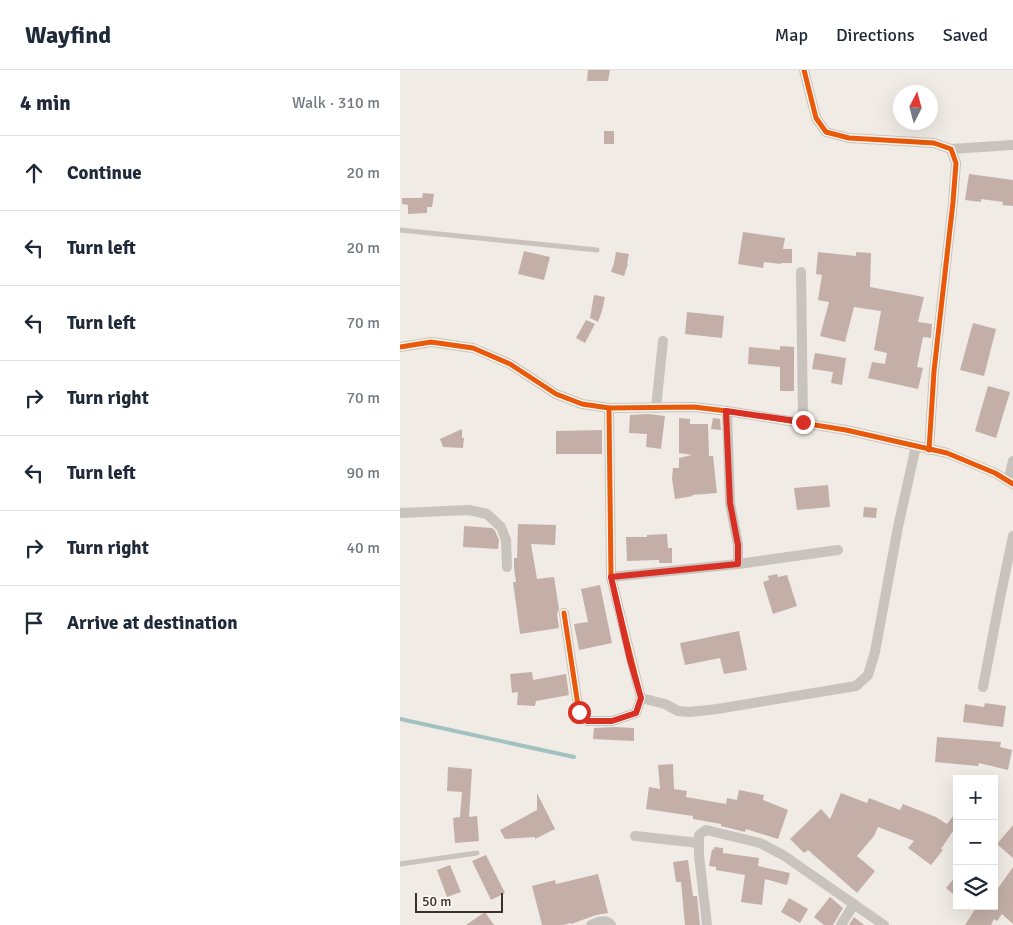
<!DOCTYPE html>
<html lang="en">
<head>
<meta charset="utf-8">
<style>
	body { margin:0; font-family:Signika,sans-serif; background:#f2f2f3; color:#1f2937 }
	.controls { position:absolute; right:15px; bottom:15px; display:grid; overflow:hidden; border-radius:0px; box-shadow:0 5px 20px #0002 }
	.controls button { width:45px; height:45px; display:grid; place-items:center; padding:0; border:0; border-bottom:1px solid #e0e1e3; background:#fff; color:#1f2937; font:25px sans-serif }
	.compass { position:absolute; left:493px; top:15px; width:45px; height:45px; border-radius:50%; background:#fff; box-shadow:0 5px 20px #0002; rotate:6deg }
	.scale { position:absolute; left:15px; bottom:12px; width:88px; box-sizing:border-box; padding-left:5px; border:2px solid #3b302b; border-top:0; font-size:14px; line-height:18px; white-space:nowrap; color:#3b302b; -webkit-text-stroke:4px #fbf5ee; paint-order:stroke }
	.stop { position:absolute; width:15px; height:15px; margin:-11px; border:4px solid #d93025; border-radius:50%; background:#fff }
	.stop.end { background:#d93025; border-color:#fff; box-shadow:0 1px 5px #0008 }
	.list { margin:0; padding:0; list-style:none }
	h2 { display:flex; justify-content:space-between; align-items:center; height:65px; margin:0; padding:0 20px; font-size:21px }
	h2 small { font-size:16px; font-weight:400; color:#747a83 }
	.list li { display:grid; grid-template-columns:32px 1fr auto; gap:15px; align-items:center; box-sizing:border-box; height:75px; padding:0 20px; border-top:1px solid #e0e1e3 }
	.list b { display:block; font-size:19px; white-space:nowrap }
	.list em { font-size:16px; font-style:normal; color:#747a83 }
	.icon { flex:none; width:28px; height:28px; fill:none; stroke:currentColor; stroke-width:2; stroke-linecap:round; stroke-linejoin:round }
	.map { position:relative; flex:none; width:613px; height:855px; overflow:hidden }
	header { display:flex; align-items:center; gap:30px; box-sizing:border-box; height:70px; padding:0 25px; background:#fff; border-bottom:1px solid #e0e1e3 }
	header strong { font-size:24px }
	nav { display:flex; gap:28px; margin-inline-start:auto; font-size:18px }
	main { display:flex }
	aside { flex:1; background:#fff }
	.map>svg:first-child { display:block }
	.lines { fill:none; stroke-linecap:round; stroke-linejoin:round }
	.stream { stroke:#a1c2c1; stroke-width:4 }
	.building { fill:#c3afa7 }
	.lane { stroke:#c9c3be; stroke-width:5 }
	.street { stroke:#c9c3be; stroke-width:10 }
	.cycleway-casing { stroke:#fbf5ee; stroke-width:8 }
	.cycleway { stroke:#e8590c; stroke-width:5 }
	.route { stroke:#d93025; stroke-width:6 }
</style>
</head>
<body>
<header>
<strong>Wayfind</strong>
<nav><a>Map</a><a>Directions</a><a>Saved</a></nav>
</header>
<main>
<aside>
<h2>4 min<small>Walk · 310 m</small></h2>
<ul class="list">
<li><svg class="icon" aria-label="ahead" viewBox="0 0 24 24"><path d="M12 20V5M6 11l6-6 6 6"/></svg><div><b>Continue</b></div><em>20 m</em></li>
<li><svg class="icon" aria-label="left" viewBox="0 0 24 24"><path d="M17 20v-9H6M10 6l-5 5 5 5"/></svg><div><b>Turn left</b></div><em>20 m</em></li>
<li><svg class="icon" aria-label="left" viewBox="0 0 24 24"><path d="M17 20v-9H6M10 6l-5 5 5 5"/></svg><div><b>Turn left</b></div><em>70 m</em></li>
<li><svg class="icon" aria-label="right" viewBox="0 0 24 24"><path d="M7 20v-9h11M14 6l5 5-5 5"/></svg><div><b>Turn right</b></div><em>70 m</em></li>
<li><svg class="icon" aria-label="left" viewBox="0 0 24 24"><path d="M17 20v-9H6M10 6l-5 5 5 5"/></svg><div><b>Turn left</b></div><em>90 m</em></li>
<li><svg class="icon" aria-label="right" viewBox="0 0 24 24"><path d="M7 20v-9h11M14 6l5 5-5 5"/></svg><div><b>Turn right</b></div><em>40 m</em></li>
<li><svg class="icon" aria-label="arrive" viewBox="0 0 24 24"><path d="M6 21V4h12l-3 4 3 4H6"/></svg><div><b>Arrive at destination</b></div></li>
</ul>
</aside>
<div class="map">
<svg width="613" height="855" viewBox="0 0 613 855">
	<rect width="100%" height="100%" fill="#f0ebe5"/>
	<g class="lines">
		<!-- stream -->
		<polyline class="stream" points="0,649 174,687"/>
	</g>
	<!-- building -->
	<g class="building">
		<polygon points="188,0 210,0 208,11 187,11"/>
		<rect x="204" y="61" width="10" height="13"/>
		<polygon points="569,104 613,110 613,136 602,135 603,132 581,129 581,132 565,130"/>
		<polygon points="23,123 34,124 32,137 27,137 27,143 8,144 8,135 2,134 2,128 22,128"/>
		<polygon points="343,162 385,168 383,179 392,179 392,193 381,193 381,194 364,192 363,198 338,194"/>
		<polygon points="124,181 150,187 144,210 118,204"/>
		<polygon points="216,182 229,184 227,194 228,194 224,206 211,202 214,193"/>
		<polygon points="418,182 456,186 456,182 471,183 470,217 524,227 518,252 532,254 531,268 523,267 517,297 523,298 518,319 468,308 472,292 485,294 487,283 474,280 481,241 454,237 445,272 420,266 429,232 418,230 422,205 416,204"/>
		<polygon points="194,225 205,227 202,241 198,252 190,248"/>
		<polygon points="287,242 324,246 322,268 285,264"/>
		<polygon points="186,250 195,254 185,273 176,268"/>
		<polygon points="573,253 596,259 584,306 560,300"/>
		<polygon points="380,276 394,277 394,321 380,321 380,297 348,294 349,277 380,280"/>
		<polygon points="415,283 446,288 442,315 431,313 433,302 412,299"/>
		<polygon points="588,316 610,322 596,368 575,361"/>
		<polygon points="248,344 265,346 261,379 246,377 247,364 229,363 230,345"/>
		<polygon points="279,348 290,349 290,354 308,354 309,386 313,386 317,423 292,425 293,426 275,429 272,409 273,398 279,398 279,388 292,385 279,383"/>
		<polygon points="313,348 320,349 321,360 311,359"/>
		<polygon points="62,359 62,368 64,368 63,378 43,377 40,369"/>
		<polygon points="202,360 202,384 156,384 156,361"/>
		<polygon points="428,415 430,437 397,440 394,418"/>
		<polygon points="464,437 477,438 476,448 463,447"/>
		<polygon points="118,454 156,455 155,475 131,474 137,509 154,507 159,539 157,544 159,558 120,564 113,512 116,512 114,498 114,488 117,488"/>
		<polygon points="64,456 92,458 95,461 99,470 98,479 63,477"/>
		<polygon points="267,464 268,478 272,478 272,493 259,493 259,490 227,491 226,467 247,467 247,465"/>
		<polygon points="377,504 378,507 387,505 397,536 373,544 363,512 369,510 368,506"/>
		<polygon points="200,515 212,573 179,580 174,554 188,552 181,519"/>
		<polygon points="339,561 347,600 324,604 320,588 285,595 280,573"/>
		<polygon points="132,602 133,610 166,604 169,625 136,631 135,636 117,635 118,622 112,623 110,604"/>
		<polygon points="585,633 606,636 603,657 563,652 565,634 584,637"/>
		<polygon points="215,657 234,658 234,671 193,669 194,658"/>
		<polygon points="537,667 601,672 600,677 612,680 608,700 579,693 578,696 535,692"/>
		<polygon points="273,694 274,719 287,721 286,727 326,734 327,728 337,730 339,720 364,725 363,730 388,740 378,769 346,759 345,762 321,756 321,754 293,749 293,746 246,739 249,717 260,719 258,695"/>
		<polygon points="48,697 72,699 69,747 77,746 79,771 55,773 53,748 60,747 62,722 47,721"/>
		<polygon points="137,723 155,759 135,769 135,767 105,769 100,760 137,740"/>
		<polygon points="441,723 467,733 469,728 500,740 503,734 536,747 547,754 557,741 557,755 541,779 543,780 531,795 508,778 514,771 478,757 474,766 457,786 475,801 457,823 408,780 404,783 390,769 421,739 430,749"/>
		<polygon points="613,755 613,788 597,774"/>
		<polygon points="314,777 323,778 323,783 359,788 358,796 390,803 387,815 365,809 362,835 341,832 345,805 316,800 316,797 309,796 312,779 314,780"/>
		<polygon points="86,785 105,823 91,830 72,791"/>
		<polygon points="288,790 293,826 297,826 300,855 285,855 281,812 276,812 273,792"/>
		<polygon points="50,795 61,822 47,827 37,800"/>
		<polygon points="613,797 613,854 602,844 597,851 594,849 591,855 565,855 577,836 594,836 594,824"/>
		<polygon points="198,804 208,843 196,845 171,854 171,853 163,855 142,855 132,816 155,810 156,814"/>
		<polygon points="557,805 557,827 546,818"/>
		<polygon points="430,827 443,838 433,855 424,855 414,847"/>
		<polygon points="389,828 408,839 400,853 381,842"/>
		<polygon points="85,842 94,855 66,855"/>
		<polygon points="454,847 464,855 449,855"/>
	</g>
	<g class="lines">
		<!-- lane -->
		<g class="lane">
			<polyline points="0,160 197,180"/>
			<polyline points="0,794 77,783"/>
		</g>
		<!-- street -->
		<g class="street">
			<polyline points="404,0 416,48 426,62 449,68 534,73 551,79 556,93 553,132 534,301 529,380"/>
			<polyline points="551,79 613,75"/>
			<polyline points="401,202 403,352"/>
			<polyline points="0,277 31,272 73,278 110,294 156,324 182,334 209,338 294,337 327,341 446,360 547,383 595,403 613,414"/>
			<polyline points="256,338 263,271"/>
			<polyline points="327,341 330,433 338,475 338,494"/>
			<polyline points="608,411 613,391"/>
			<polyline points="0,443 69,440 87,444 101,457 106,470 107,497"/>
			<polyline points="211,507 338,494 438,480"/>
			<polyline points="164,543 179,642 187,651 212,651 236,643 241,628 211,507 209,338"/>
			<polyline points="583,617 600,528 613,466"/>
			<polyline points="241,628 265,634 278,641 290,642 317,639 456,616 468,605 475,582 498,457 516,376"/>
			<polyline points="235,766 299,773"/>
			<path d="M191 855C197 852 206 848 211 855"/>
			<polyline points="307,855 299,785 299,765 306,760 360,773 383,785 484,855"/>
			<polyline points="441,855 454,834"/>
		</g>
		<defs>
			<g id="cycleway">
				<polyline points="404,0 416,48 426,62 449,68 534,73 551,79 556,93 553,132 534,301 529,380"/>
				<polyline points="0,277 31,272 73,278 110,294 156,324 182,334 209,338 294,337 327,341 446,360 547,383 595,403 613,414"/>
				<polyline points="164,543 179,642 187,651 212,651 236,643 241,628 211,507 209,338"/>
			</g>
		</defs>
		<!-- cycleway casing -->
		<use href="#cycleway" class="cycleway-casing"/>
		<!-- cycleway -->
		<use href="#cycleway" class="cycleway"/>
	</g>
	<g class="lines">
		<!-- route -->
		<polyline class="route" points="179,642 187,651 212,651 236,643 241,628 230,590 211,507 338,494 338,475 330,433 326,341 403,352"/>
	</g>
</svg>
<div class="controls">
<button>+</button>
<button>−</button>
<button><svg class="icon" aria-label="layers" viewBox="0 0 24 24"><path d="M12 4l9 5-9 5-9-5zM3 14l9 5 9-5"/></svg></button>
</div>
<svg class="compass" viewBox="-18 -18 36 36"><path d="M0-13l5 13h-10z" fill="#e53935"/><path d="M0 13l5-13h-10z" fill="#747a83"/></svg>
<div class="scale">50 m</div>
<div class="stop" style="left:179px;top:642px"></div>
<div class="stop end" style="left:403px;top:352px"></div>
</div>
</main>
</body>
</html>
